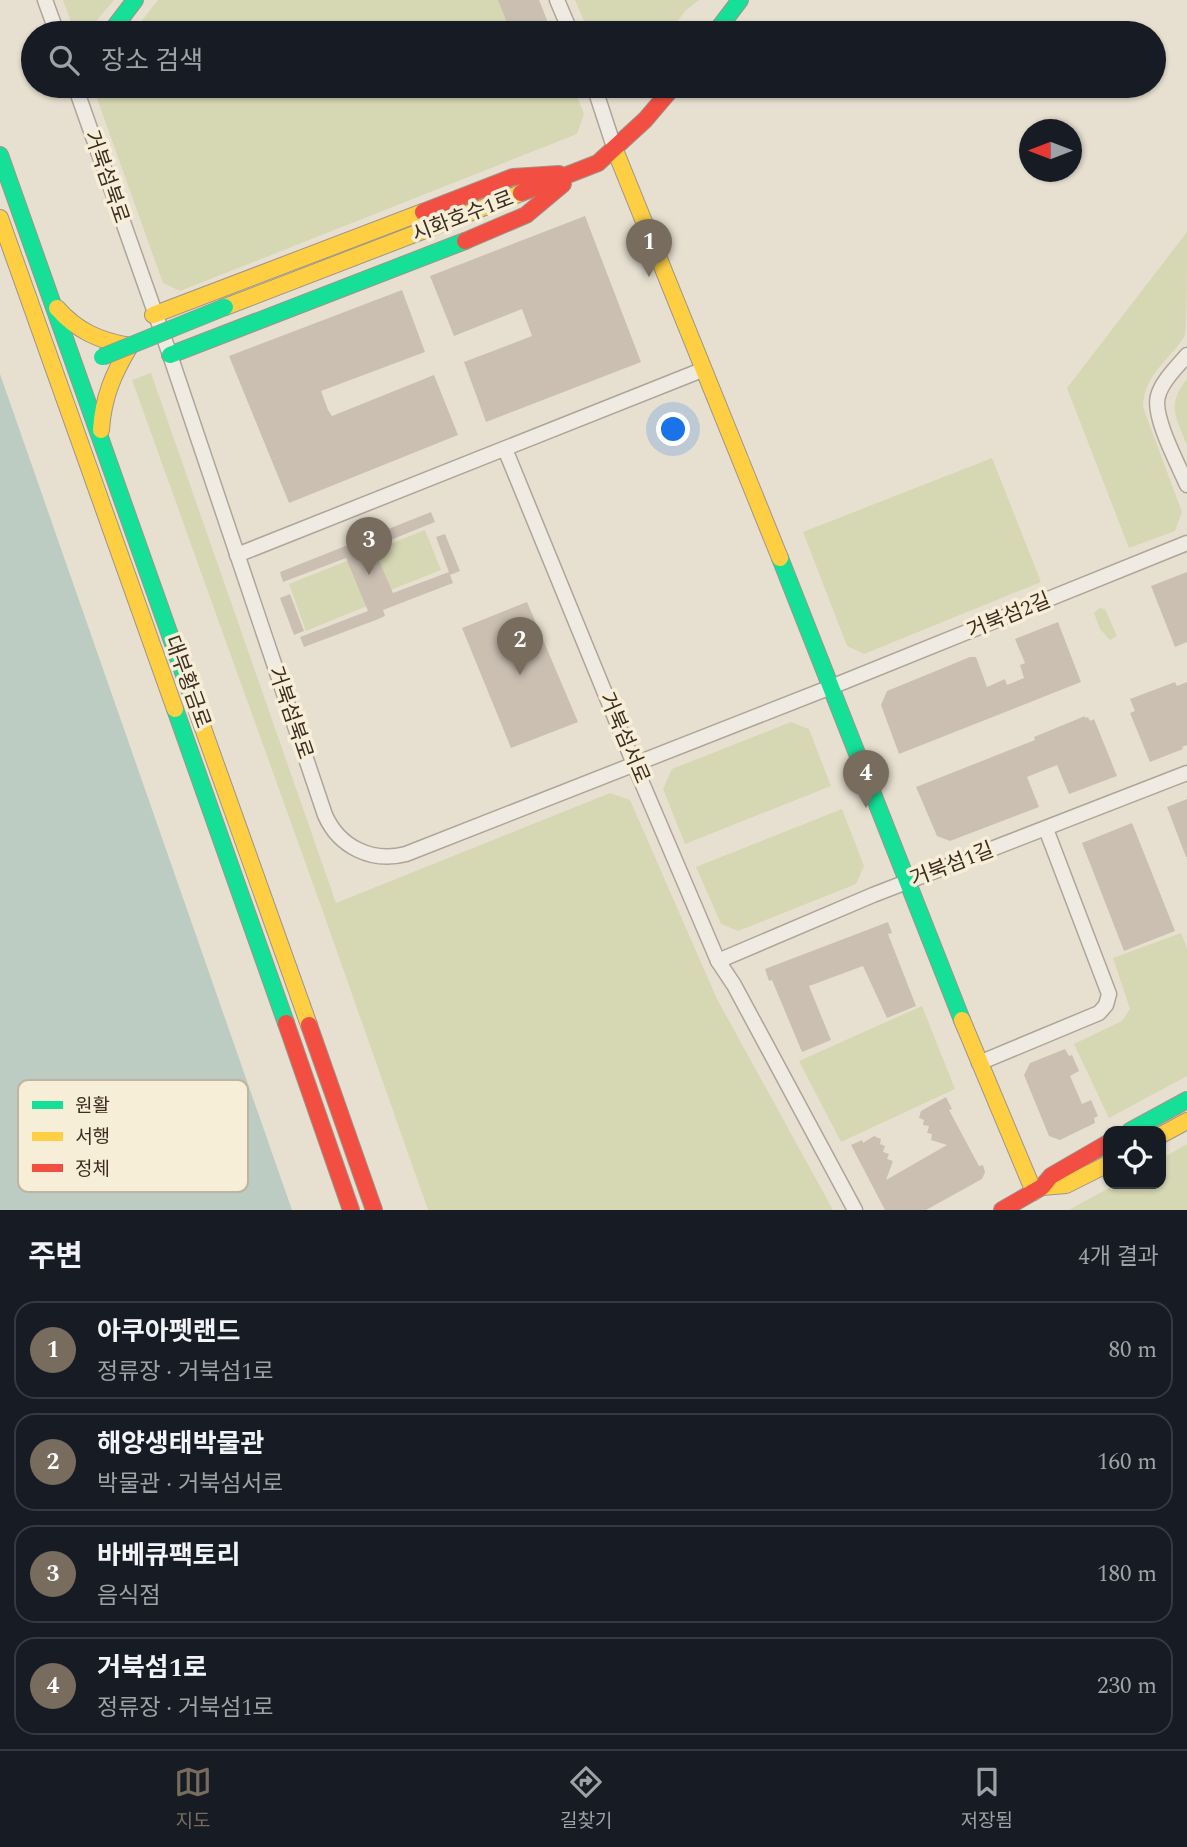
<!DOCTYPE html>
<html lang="ko">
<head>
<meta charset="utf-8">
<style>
	body { margin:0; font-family:Spectral,"Noto Sans KR",serif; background:#242831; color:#f1f3f6 }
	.controls { position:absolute; right:21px; bottom:21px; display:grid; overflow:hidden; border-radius:14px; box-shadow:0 2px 5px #0004 }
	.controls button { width:63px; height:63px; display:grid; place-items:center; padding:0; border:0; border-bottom:2px solid #363941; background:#171b24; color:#f1f3f6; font:35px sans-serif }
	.compass { position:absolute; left:1019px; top:119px; width:63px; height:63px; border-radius:50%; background:#171b24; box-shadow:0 2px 5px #0004; rotate:270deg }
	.you { position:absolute; left:674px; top:430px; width:24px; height:24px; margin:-18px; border:5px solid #fff; border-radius:50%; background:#1a73e8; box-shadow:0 0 0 10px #1a73e833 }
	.badge { display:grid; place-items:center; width:46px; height:46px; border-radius:50%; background:#786c5e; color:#fff; font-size:23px; font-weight:700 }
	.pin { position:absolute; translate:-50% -58px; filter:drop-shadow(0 2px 4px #0008) }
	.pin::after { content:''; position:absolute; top:37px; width:24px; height:21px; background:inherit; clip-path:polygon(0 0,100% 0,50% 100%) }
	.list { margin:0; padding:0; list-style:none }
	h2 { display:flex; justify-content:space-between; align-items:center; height:91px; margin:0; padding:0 28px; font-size:30px }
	h2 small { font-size:23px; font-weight:400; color:#9ea1a6 }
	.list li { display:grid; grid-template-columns:46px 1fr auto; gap:21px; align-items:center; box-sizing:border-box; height:98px; margin:0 14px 14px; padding:0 14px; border:2px solid #363941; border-radius:21px }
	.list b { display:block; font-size:26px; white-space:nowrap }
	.list p { margin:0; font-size:23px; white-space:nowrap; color:#9ea1a6 }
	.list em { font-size:23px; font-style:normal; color:#9ea1a6 }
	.icon { flex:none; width:38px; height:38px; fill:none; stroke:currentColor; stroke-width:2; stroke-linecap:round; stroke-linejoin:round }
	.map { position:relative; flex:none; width:1187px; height:1210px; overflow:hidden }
	.search { position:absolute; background:#171b24; box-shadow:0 2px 5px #0004; left:21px; right:21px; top:21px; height:77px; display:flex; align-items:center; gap:18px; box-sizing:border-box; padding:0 24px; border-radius:38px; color:#9ea1a6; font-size:26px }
	.sheet { height:539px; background:#171b24 }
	nav { display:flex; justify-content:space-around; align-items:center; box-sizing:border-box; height:98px; border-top:2px solid #363941; background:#171b24; font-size:19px; color:#9ea1a6 }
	nav a { display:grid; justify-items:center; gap:4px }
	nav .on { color:#786c5e }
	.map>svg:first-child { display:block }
	.green { fill:#d6d7b3 }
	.water { fill:#bcccc2 }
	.building { fill:#cbbfb2 }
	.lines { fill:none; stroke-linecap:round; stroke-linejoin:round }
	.street-casing { stroke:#ada599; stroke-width:17 }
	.fast-casing { stroke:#9c958a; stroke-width:18 }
	.slow-casing { stroke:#9c958a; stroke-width:18 }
	.jam-casing { stroke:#9c958a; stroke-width:18 }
	.street { stroke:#efebe3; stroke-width:14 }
	.fast { stroke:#16e098; stroke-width:16 }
	.slow { stroke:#ffcf43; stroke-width:16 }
	.jam { stroke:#f24e42; stroke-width:16 }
	.fast-bridge-casing { stroke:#9c958a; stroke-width:18; stroke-linecap:butt }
	.fast-bridge { stroke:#16e098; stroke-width:16 }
	.labels { text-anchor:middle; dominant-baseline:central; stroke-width:7; stroke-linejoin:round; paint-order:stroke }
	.street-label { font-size:21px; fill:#3d2e20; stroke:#f7eed8 }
	.key { fill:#f7eed8; stroke:#bfb4a1; stroke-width:2 }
	.key-label { font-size:19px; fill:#3d2e20 }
</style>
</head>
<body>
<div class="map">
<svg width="1187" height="1210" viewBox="0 0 1187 1210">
	<rect width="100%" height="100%" fill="#e7e0d1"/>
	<!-- green -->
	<g class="green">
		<polygon points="63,0 114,0 93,25 71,22"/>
		<polygon points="158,0 539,0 552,33 132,33"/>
		<polygon points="575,0 699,0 686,10 668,33 589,33"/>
		<polygon points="96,86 573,86 584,114 577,134 180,291 163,283 95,93"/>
		<path d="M1187 232C1187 248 1187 326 1185 335 1170 361 1144 373 1143 407L1182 512 1175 531 1129 548 1067 388Z"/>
		<polygon points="151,373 336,903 610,793 630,800 717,999 833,1210 428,1210 322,909 132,380"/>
		<path d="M1187 379V445C1176 417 1166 405 1187 379Z"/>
		<polygon points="992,458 1041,582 864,654 847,646 803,532"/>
		<polygon points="425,530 441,570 383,593 384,599 306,631 289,584"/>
		<polygon points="1099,608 1105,609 1117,636 1110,640 1100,629 1094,613"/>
		<polygon points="791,722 809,729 831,786 685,844 663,789 672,769"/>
		<polygon points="842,809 864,866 856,884 738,931 721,924 696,867"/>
		<polygon points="1181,933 1187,948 1187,1076 1109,1118 1074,1044 1122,1021 1130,1009 1113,958"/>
		<polygon points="922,1006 955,1089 841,1142 799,1061"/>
		<polygon points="1187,1144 1187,1210 1069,1210 1116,1184 1161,1184 1161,1159"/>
	</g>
	<!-- water -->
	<polygon class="water" points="0,374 292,1210 0,1210"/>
	<!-- building -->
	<g class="building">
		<polygon points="498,0 539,0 552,33 511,33"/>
		<polygon points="585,216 641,362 486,422 464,362 532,336 522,309 454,336 430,276"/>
		<polygon points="402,290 425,352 321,391 328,410 332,416 434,375 458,435 289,503 229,356"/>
		<polygon points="431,512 435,522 373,547 393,593 449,572 453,583 383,610 385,616 376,620 304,647 300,637 368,611 346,558 283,582 280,572"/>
		<polygon points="445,534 460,571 450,575 436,537"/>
		<polygon points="1187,572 1187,642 1175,647 1151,586"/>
		<polygon points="290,594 304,631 294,635 280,598"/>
		<polygon points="527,602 578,722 511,748 462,628"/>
		<polygon points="1058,622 1081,682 899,754 881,705 887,691 970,657 976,657 987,687 1005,679 1007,685 1024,678 1020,665 1025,663 1015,639"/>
		<polygon points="1175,682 1177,686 1187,682 1187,745 1182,747 1183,749 1150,762 1130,713 1135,711 1130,699"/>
		<polygon points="1085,716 1085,718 1088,717 1090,721 1094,719 1117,776 1069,794 1057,765 1027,777 1039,807 950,841 937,836 916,787 1035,740 1034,737"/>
		<polygon points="1187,799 1187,857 1186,857 1167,807"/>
		<polygon points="1132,823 1175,931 1124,951 1082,843"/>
		<polygon points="888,922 892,933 888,934 916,1006 887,1018 863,966 809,986 831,1040 802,1052 772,980 769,981 765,969"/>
		<polygon points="1065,1049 1069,1056 1072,1055 1079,1071 1070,1076 1082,1104 1091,1100 1098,1116 1094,1118 1095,1123 1060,1140 1049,1136 1024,1075 1030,1063"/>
		<polygon points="946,1097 952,1109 949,1110 979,1166 983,1165 985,1172 982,1179 926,1210 885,1210 851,1145 862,1140 863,1143 874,1136 881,1139 880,1144 885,1146 883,1152 889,1154 887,1159 893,1161 886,1180 947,1145 931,1140 932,1134 927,1133 929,1126 923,1125 924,1120 919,1118 921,1111"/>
	</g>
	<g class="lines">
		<defs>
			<g id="street">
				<polyline points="45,0 57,33"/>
				<polyline points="557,0 571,33"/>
				<path d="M75 86 170 355 325 815C339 847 372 863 406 854L831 687 1187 543"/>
				<polyline points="594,86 615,150"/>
				<path d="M1187 355C1177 367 1162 381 1158 396 1152 416 1178 464 1187 485"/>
				<polyline points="505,449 634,764 718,961 734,985 855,1210"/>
				<polyline points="237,555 702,370"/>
				<polyline points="718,961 873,895 1187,773"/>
				<polyline points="979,1063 1099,1013 1106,1005 1109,994 1046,829"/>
			</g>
			<g id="fast">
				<polyline points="110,33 135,0"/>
				<polyline points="715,33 740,0"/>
				<polyline points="0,155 194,703"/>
				<polyline points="170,355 465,241"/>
				<polyline points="780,558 962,1020"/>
				<polyline points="175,709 286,1023"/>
				<polyline points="1130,1131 1187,1100"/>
			</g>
			<g id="slow">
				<polyline points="615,150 780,558"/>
				<polyline points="0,218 175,709"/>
				<polyline points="225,307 521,193"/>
				<path d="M57 308C77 331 100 341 130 346 113 374 103 398 101 430"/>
				<polyline points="153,315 423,212"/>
				<polyline points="194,703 309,1025"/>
				<polyline points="962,1020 1034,1192"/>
				<polyline points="1161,1135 1187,1121"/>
				<polyline points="1042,1187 1066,1185 1108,1164"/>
			</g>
			<g id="jam">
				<polyline points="521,193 598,163 645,120 674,86"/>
				<polyline points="423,212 513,177 559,174"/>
				<polyline points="465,241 526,215 563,184"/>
				<polyline points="286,1023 351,1210"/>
				<polyline points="309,1025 374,1210"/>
				<polyline points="1002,1210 1042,1187 1051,1176 1108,1143"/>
			</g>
		</defs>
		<!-- street casing -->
		<use href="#street" class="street-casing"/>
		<!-- fast casing -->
		<use href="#fast" class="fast-casing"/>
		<!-- slow casing -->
		<use href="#slow" class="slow-casing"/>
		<!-- jam casing -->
		<use href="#jam" class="jam-casing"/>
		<!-- street -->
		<use href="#street" class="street"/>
		<!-- fast -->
		<use href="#fast" class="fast"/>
		<!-- slow -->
		<use href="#slow" class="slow"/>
		<!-- jam -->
		<use href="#jam" class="jam"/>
		<defs>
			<polyline id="fast-bridge" points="102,357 225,307"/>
		</defs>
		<!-- fast-bridge casing -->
		<use href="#fast-bridge" class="fast-bridge-casing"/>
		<!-- fast-bridge -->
		<use href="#fast-bridge" class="fast-bridge"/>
	</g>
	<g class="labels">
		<!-- street labels -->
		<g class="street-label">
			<text transform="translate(106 177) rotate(71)">거북섬북로</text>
			<text transform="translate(463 217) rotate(-21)">시화호수1로</text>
			<text transform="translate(1009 616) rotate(-22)">거북섬2길</text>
			<text transform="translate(187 682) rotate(70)">대부황금로</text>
			<text transform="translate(290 713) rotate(71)">거북섬북로</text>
			<text transform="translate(624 738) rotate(67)">거북섬서로</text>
			<text transform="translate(952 865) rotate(-21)">거북섬1길</text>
		</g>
	</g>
	<!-- legend -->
	<rect x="18" y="1080" width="230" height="112" rx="10" class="key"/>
	<rect x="32" y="1101" width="31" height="8" fill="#16e098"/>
	<rect x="32" y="1132" width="31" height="9" fill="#ffcf43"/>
	<rect x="32" y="1164" width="31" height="8" fill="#f24e42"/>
	<g class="key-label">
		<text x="75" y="1112">원활</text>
		<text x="75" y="1143">서행</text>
		<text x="75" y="1175">정체</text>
	</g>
</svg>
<div class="controls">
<button><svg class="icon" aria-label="locate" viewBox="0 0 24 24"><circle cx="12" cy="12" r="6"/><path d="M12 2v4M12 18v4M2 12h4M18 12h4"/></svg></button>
</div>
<svg class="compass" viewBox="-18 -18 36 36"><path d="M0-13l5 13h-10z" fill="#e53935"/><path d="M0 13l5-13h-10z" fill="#9ea1a6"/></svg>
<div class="you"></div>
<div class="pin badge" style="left:649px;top:277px">1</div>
<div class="pin badge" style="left:520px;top:675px">2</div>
<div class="pin badge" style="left:369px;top:575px">3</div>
<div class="pin badge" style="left:866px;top:808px">4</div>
<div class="search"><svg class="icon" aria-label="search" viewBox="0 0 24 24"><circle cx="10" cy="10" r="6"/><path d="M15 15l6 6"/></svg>장소 검색</div>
</div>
<section class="sheet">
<h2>주변<small>4개 결과</small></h2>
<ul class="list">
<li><span class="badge">1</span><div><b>아쿠아펫랜드</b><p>정류장 · 거북섬1로</p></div><em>80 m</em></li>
<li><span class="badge">2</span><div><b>해양생태박물관</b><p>박물관 · 거북섬서로</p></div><em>160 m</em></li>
<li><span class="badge">3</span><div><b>바베큐팩토리</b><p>음식점</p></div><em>180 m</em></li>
<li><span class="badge">4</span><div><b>거북섬1로</b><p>정류장 · 거북섬1로</p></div><em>230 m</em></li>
</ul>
</section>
<nav>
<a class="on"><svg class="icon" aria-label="map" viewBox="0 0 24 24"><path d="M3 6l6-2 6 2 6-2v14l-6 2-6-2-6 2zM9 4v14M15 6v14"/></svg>지도</a>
<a><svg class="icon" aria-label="directions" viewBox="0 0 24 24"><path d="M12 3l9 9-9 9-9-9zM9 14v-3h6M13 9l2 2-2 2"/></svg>길찾기</a>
<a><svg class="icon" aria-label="saved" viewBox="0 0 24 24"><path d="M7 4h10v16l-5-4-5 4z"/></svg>저장됨</a>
</nav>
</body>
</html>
